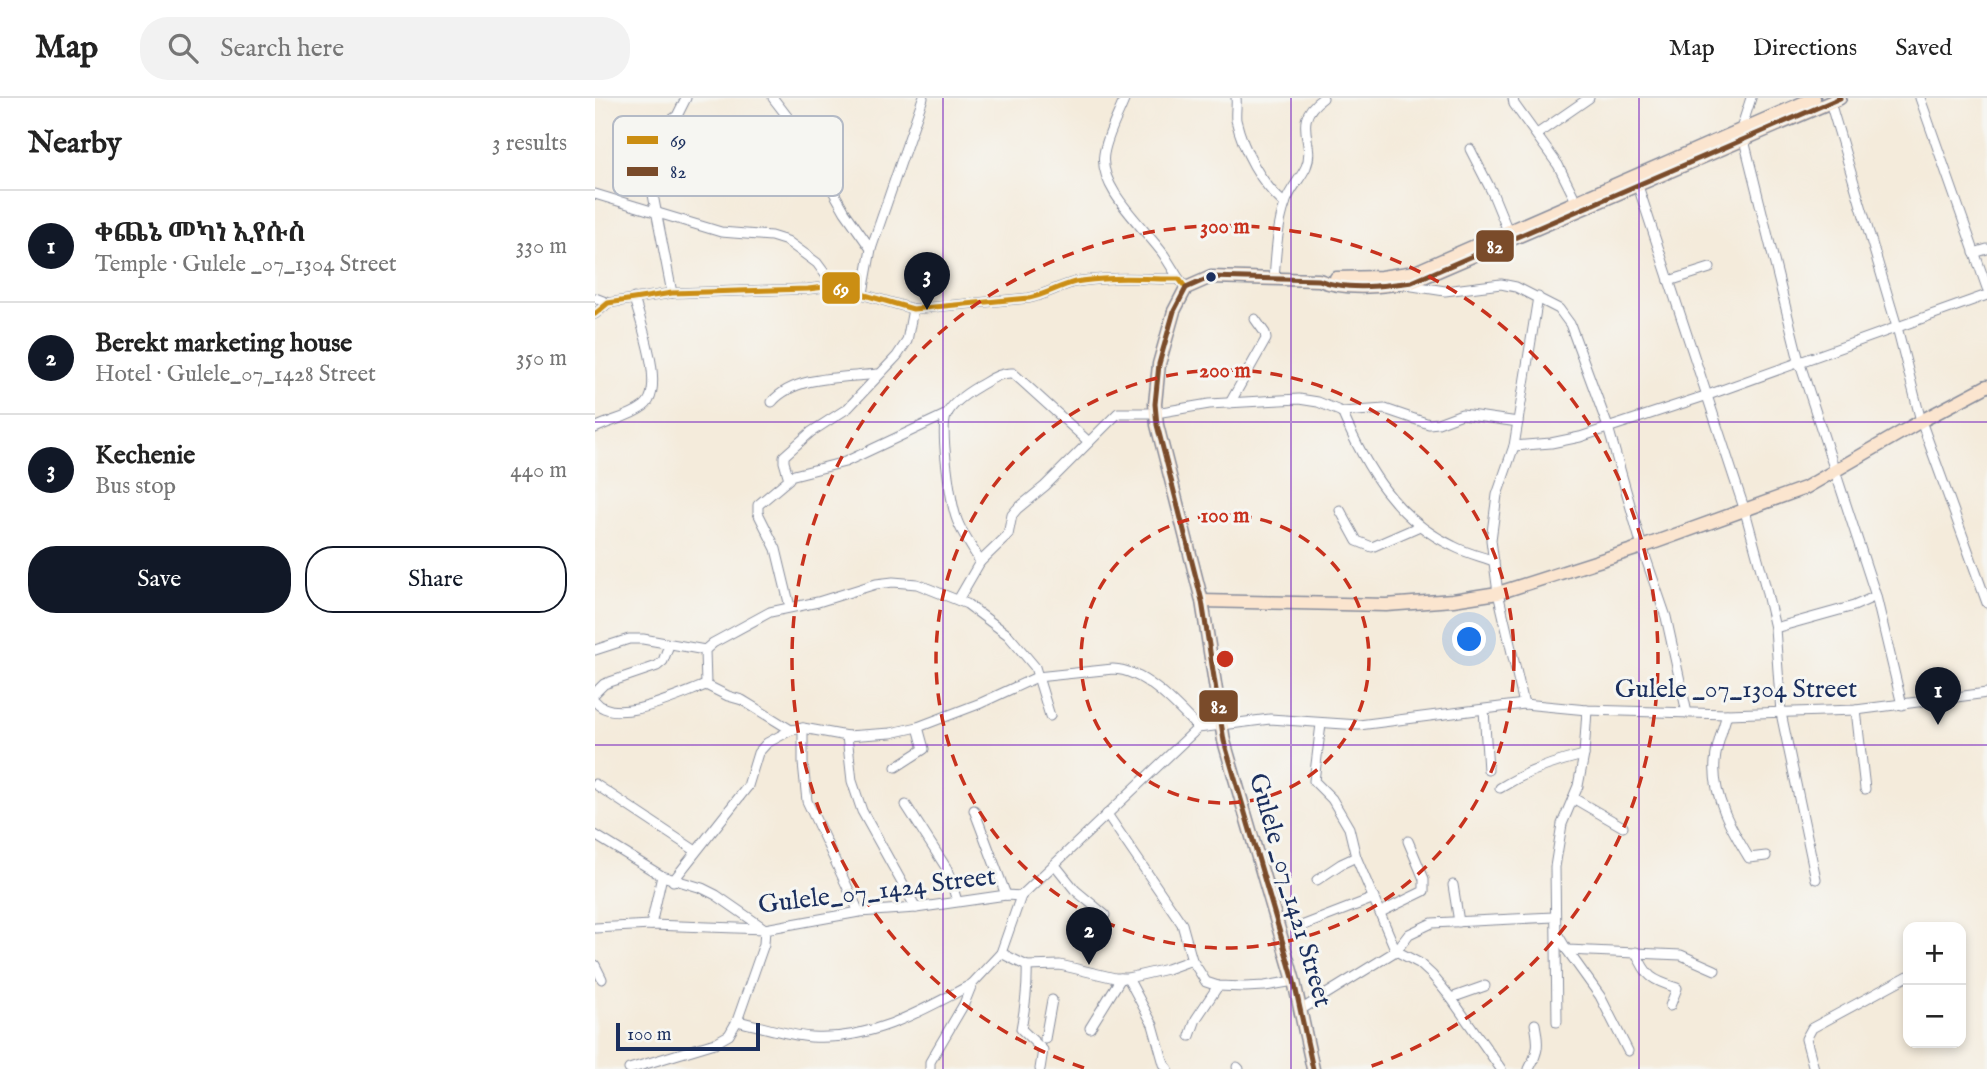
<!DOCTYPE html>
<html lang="en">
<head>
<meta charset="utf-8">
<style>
	body { margin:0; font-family:"IM FELL English","Noto Serif Ethiopic",serif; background:#f2f2f2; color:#222 }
	.controls { position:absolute; right:21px; bottom:21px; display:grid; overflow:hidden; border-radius:14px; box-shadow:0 4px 10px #0003 }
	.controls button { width:63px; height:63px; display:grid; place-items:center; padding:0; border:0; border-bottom:2px solid #e0e0e0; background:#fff; color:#222; font:35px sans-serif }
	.scale { position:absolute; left:21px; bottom:18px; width:144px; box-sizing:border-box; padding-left:7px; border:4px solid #1b2f5e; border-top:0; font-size:19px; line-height:24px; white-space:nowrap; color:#1b2f5e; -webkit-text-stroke:5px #f6f6f2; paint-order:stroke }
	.you { position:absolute; left:875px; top:542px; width:24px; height:24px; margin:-18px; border:5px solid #fff; border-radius:50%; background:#1a73e8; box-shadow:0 0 0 10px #1a73e833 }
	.badge { display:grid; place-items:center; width:46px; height:46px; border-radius:50%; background:#111827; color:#fff; font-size:23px; font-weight:700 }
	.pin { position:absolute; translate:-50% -58px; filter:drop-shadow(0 2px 4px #0008) }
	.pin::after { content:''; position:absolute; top:37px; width:24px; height:21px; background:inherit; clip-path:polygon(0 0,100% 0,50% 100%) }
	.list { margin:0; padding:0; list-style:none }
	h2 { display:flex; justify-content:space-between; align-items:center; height:91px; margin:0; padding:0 28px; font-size:30px }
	h2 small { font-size:23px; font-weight:400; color:#767676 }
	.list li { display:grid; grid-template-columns:46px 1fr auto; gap:21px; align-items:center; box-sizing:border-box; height:112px; padding:0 28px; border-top:2px solid #e0e0e0 }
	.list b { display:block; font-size:26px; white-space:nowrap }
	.list p { margin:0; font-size:23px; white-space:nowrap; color:#767676 }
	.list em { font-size:23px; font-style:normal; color:#767676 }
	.actions { display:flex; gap:14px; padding:21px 28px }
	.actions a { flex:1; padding:16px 0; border:2px solid #111827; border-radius:28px; text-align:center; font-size:24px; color:#111827 }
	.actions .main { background:#111827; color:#fff }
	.icon { flex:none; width:38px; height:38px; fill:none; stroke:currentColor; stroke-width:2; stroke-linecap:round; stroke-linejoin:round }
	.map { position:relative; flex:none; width:1392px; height:971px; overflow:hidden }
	header { display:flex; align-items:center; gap:42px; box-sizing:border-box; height:98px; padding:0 35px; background:#fff; border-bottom:2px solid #e0e0e0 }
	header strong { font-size:33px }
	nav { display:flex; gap:38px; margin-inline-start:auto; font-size:24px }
	.search { width:490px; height:63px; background:#f2f2f2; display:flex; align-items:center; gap:18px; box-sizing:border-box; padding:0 24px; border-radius:28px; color:#767676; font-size:26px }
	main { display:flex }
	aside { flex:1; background:#fff }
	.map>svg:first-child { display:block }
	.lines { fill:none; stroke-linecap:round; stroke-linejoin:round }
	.minor-casing { stroke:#888d9c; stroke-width:11 }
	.secondary-casing { stroke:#888d9c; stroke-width:15 }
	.minor { stroke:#fff; stroke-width:9 }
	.secondary { stroke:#fbe5cf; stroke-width:12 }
	.bus-1-casing { stroke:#f6f6f2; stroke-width:10 }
	.bus-2-casing { stroke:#f6f6f2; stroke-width:10 }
	.bus-1 { stroke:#cb8e13; stroke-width:5 }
	.bus-2 { stroke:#7a4b2a; stroke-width:5 }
	.grid { fill:none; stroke:#7b2cbf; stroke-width:2; stroke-opacity:0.55 }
	.ring { fill:none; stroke:#c8321e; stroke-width:3.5; stroke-dasharray:12 9 }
	.bus-dot { fill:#1b2f5e; stroke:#f6f6f2; stroke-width:2.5 }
	.labels { text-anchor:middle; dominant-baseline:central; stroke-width:6; stroke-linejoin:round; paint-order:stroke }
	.street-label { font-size:26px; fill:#1b2f5e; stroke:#f6f6f2 }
	.key { fill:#f6f6f2; stroke:#b4bac6; stroke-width:2 }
	.key-label { font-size:19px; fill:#1b2f5e }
	.centre { fill:#c8321e; stroke:#f6f6f2; stroke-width:3.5 }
	.ring-label { font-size:21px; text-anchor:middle; font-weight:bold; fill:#c8321e; stroke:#f6f6f2; stroke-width:6; stroke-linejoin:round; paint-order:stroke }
	.line-badge { stroke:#f6f6f2; stroke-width:2.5 }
	.badge-label { font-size:19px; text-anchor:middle; font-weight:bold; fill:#fff }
</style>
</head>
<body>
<header>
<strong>Map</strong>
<div class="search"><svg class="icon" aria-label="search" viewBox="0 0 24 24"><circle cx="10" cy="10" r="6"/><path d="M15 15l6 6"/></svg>Search here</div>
<nav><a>Map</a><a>Directions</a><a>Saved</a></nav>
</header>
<main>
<aside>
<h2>Nearby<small>3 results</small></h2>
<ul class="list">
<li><span class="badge">1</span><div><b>ቀጨኔ መካነ ኢየሱስ</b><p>Temple · Gulele _07_1304 Street</p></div><em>330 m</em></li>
<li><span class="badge">2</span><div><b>Berekt marketing house</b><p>Hotel · Gulele_07_1428 Street</p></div><em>350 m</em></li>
<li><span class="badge">3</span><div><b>Kechenie</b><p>Bus stop</p></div><em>440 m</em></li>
</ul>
<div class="actions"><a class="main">Save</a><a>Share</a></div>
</aside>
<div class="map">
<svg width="1392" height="971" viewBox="0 0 1392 971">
	<rect width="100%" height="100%" fill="#f6f6f2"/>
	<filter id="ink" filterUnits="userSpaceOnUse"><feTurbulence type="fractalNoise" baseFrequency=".0143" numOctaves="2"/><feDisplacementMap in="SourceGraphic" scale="14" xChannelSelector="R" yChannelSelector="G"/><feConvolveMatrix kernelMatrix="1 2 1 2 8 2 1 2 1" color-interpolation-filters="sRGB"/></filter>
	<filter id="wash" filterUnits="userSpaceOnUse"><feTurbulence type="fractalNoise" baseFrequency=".00686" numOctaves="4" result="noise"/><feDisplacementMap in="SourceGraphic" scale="28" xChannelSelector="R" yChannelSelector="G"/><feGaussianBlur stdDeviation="1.57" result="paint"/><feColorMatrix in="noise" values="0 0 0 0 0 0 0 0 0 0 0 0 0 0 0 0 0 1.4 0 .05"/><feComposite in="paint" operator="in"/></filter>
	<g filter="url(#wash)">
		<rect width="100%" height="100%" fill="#f4ebdb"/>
	</g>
	<g filter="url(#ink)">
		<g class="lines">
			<defs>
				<g id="minor">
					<polyline points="178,0 205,35 250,114 276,151"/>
					<path d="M530 0C523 18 512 37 509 56 503 91 551 131 569 157 574 165 579 173 584 181"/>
					<path d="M641 0C642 7 640 14 641 22 648 52 666 86 690 106"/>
					<polyline points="918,0 919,6 963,67 981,103"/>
					<polyline points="1325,0 1392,190"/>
					<polyline points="1235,4 1302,229 1326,323 1392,505"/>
					<polyline points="1146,31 1156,0"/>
					<polyline points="942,36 994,0"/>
					<polyline points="1149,42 1204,263 1281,498 1307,607"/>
					<polyline points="875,51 897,94 913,133"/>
					<polyline points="1042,85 1150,413 1169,483 1180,530 1186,615 1221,781"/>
					<polyline points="0,96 126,134 176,138 192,143 222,165 239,188"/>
					<polyline points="1379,155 1392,151"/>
					<path d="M679 181C681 156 682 129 690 106 694 92 705 82 711 69 722 44 694 24 728 0"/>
					<polyline points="1074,183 1115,170"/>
					<polyline points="811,187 850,193 906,186 921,189 964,211 975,226 1013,329 1047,449 1071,519 1092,615"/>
					<polyline points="77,195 48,45 50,40 82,18 91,0"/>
					<polyline points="268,195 276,151 328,0"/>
					<polyline points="0,200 13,205"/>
					<path d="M0 216 13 205 77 195 213 191 239 188 318 211 434 200C450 197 464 188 480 184 513 178 550 181 584 181L591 190"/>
					<path d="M177 304C200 277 250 280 282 276"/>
					<polyline points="635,305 671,241 670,235 660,221"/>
					<path d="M747 314C771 370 801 421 858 448 871 455 885 458 899 463"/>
					<path d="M0 330C16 322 35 319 49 308 71 291 45 223 39 200"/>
					<polyline points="919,348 956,345 985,339 1113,297 1392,197"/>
					<polyline points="195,378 250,364 352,316"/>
					<polyline points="745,412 762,443 777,449 825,428"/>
					<path d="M385 464C378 450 367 436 362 422 356 406 344 330 352 316 358 304 372 295 384 288 395 282 405 274 418 275L494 344"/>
					<polyline points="363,502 385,464 413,437 417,417 422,411 450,388 523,315 561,315 614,306 704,301 723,304 747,314 790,311 834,326 843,325 867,316 923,324"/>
					<polyline points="195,509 181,451 163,415 163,407 194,381 189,364 189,358 216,334 253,310 302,258 312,243 318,211"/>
					<polyline points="1180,530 1259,508 1281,498"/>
					<polyline points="0,552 34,541 48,541 110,552"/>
					<polyline points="111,587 110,552 118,545 175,514 223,504 281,486 298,484 322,486 372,506 413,537 440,569 455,618"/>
					<polyline points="0,595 9,586 62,568 68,563 74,547"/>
					<path d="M0 603C19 629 86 596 111 587L133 598 147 602 196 632"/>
					<polyline points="929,606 903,495 896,442 902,397 919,348 943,199"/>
					<polyline points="889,612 893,672"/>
					<polyline points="1261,612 1270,691"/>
					<path d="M1132 616C1128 631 1121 648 1120 664 1117 698 1137 732 1154 760L1171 758"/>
					<polyline points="726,626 719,683 737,701 754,730 761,759 801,853 824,865 837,877 856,900 906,971"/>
					<polyline points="208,630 208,665 212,703 264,814"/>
					<polyline points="252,638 257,683 267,713 321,810"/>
					<polyline points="301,669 329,651 323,629"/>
					<polyline points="0,686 101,753"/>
					<path d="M905 690C932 673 958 664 989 657"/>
					<polyline points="978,700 1028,729"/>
					<polyline points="311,707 352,771 362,803"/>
					<polyline points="379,712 411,797"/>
					<polyline points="512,716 587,826 597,862 611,884 623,888 650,889 670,888 699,883"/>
					<polyline points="0,737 67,778 107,790 121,797 170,831"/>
					<polyline points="460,767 480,792 510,817"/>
					<polyline points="722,782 746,766 761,759"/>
					<path d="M78 783 153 688 163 655 172 645 196 632 208 630 252 638 296 635 323 629 386 605 442 579 518 571C550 572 582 608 603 630"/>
					<polyline points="858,787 864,824"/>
					<polyline points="786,814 829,793 829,781 813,743"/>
					<polyline points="56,827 67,778"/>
					<polyline points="704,829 779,800"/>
					<polyline points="0,830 56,827 170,831 264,814 321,810 411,797 426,798 603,630 675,621 764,627 929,606 992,612 1132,616 1261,612 1392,595"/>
					<polyline points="963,837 972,852 1086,857 1120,872"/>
					<polyline points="972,852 1005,898 1033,953"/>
					<path d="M1041 854C1051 879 1057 882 1082 890L1075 908"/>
					<polyline points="406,855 432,868 465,867 520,880 533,880 572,871 597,862"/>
					<polyline points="0,867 7,881"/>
					<path d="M432 868C433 890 430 910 426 931L448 952 445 971"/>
					<polyline points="533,880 558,927 569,966 573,971"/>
					<polyline points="856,900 890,888"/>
					<polyline points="707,911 801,853 814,836 837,825 959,819"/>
					<path d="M142 923C166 928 191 937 216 939 275 943 327 913 377 886"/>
					<polyline points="962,924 960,769 967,726 983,688 989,657 992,612"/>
					<polyline points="495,930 526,880"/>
					<polyline points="595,938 601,921 623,888"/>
					<polyline points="450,941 457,902"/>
					<polyline points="642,969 644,971"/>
					<polyline points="34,971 120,945 134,937 142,923 169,846 170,831"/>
					<polyline points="335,971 335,964 369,906 377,886 406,855 426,798"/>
					<path d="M934 971C944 952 944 947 940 926"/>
					<polyline points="1219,971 1211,941 1217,930 1313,878"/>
				</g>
				<g id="secondary">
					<polyline points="741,180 786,179 820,174 1219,0"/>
					<polyline points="607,503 791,507 858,502 903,495 1047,449 1210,390 1326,323 1392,288"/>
					<path d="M718 971 699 883 629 643 607 503 562 327 560 306 564 266 579 213 591 190 616 179 724 182C752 193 787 188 817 184L1245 0"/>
				</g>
			</defs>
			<!-- minor casing -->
			<use href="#minor" class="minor-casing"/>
			<!-- secondary casing -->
			<use href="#secondary" class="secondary-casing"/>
			<!-- minor -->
			<use href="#minor" class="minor"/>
			<!-- secondary -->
			<use href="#secondary" class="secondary"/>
			<defs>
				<path id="bus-1" d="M0 216 13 205 77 195 213 191 239 188 318 211 434 200C450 197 464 188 480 184 513 178 550 181 584 181L591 190"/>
				<path id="bus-2" d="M718 971 699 883 629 643 607 503 562 327 560 306 564 266 579 213 591 190 616 179 724 182C752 193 787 188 817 184L1245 0"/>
			</defs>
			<!-- bus-1 casing -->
			<use href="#bus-1" class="bus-1-casing"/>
			<!-- bus-2 casing -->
			<use href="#bus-2" class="bus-2-casing"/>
			<!-- bus-1 -->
			<use href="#bus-1" class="bus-1"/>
			<!-- bus-2 -->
			<use href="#bus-2" class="bus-2"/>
		</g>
	</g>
	<!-- grid -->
	<path class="grid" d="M348 0V971M696 0V971M1044 0V971M0 324H1392M0 647H1392"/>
	<!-- distance rings -->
	<g class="ring">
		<circle cx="630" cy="561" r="144"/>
		<circle cx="630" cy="561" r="289"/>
		<path d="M489 970A433 433 0 1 1 771 970"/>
	</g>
	<!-- markers -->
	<circle class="bus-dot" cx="616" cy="179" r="6"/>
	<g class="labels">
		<!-- street labels -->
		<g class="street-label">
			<text x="1141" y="591">Gulele _07_1304 Street</text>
			<text transform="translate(695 792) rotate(74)">Gulele _07_1421 Street</text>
			<text transform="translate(282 793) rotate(-7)">Gulele_07_1424 Street</text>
		</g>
	</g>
	<!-- legend -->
	<rect x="18" y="18" width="230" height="80" rx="10" class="key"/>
	<rect x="32" y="38" width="31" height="8" fill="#cb8e13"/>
	<rect x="32" y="69" width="31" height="9" fill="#7a4b2a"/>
	<g class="key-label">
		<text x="75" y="49">69</text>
		<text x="75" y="80">82</text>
	</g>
	<circle cx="630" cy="561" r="10" class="centre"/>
	<g class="ring-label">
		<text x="630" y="135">300 m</text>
		<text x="630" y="279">200 m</text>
		<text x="630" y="424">100 m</text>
	</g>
	<g class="line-badge">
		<rect x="880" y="131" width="40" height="34" rx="7" fill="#7a4b2a"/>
		<rect x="226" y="173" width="40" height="34" rx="7" fill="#cb8e13"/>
		<rect x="603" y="591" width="41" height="34" rx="7" fill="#7a4b2a"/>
	</g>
	<g class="badge-label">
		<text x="900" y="155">82</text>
		<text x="246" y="197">69</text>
		<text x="624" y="615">82</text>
	</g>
</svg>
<div class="controls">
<button>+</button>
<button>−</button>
</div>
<div class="scale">100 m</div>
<div class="you"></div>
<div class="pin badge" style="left:1343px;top:627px">1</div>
<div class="pin badge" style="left:494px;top:867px">2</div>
<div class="pin badge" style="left:332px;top:212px">3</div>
</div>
</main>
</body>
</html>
